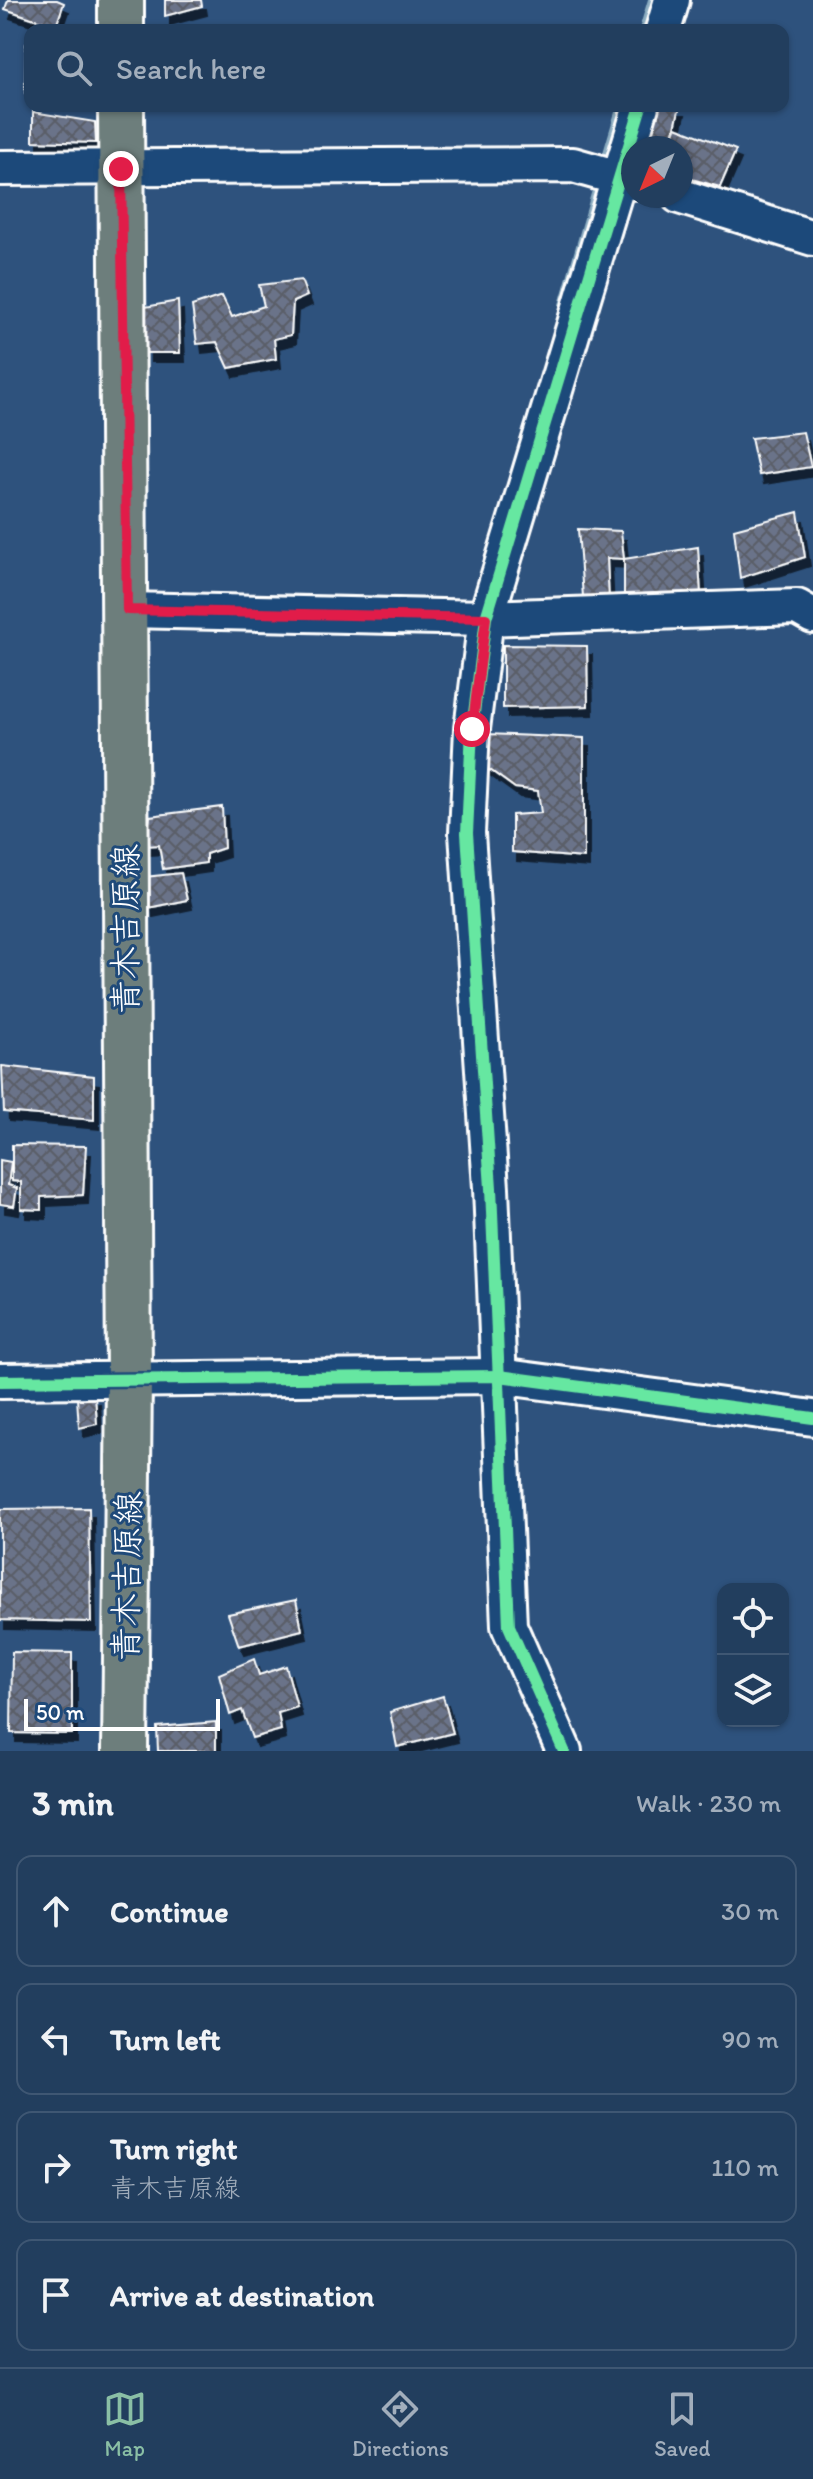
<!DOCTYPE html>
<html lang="en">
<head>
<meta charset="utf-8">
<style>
	body { margin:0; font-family:Itim,"Klee One",sans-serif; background:#2e4967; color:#f1f3f6 }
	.controls { position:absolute; right:24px; bottom:24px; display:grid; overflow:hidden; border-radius:16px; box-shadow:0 2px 6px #0004 }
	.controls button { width:72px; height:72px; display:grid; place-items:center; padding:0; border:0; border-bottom:2px solid #3f5773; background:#223e5e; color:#f1f3f6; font:40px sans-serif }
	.compass { position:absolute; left:621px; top:136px; width:72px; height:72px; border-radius:50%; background:#223e5e; box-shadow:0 2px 6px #0004; rotate:223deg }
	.scale { position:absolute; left:24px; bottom:20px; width:196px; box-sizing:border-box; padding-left:8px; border:4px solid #fff; border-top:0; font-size:22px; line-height:28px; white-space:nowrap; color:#fff; -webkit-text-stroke:6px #1f4a7a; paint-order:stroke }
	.stop { position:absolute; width:24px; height:24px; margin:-18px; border:6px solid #e11d48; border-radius:50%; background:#fff }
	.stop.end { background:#e11d48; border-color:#fff; box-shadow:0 2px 8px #0008 }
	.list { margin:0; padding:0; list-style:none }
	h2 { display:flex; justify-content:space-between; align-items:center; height:104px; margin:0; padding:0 32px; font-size:34px }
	h2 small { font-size:26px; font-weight:400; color:#a2aebc }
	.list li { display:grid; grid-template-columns:52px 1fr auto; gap:24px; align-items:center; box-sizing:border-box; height:112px; margin:0 16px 16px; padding:0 16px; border:2px solid #3f5773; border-radius:16px }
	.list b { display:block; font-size:30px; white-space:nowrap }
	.list p { margin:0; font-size:26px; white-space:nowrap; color:#a2aebc }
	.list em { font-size:26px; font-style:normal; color:#a2aebc }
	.icon { flex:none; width:44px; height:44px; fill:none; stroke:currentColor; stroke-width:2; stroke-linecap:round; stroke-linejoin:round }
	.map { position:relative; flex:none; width:813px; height:1751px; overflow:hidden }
	.search { position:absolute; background:#223e5e; box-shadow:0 2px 6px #0004; left:24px; right:24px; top:24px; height:88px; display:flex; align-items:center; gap:20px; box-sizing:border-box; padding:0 28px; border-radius:16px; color:#a2aebc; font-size:30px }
	.sheet { height:616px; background:#223e5e }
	nav { display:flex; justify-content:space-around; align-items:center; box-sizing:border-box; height:112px; border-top:2px solid #3f5773; background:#223e5e; font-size:22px; color:#a2aebc }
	nav a { display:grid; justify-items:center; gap:4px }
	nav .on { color:#8abfa5 }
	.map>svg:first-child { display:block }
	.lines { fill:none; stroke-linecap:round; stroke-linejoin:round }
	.stream { stroke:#8cadc1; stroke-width:8 }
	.building { fill:url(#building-cross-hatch); stroke:#fff; stroke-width:2; filter:url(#shadow) }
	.minor-casing { stroke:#fff; stroke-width:40 }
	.major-casing { stroke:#fff; stroke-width:50 }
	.minor { stroke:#1f4a7a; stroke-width:34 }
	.major { stroke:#6d7e7c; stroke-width:44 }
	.cycleway-casing { stroke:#1f4a7a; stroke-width:17 }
	.cycleway { stroke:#66e7a1; stroke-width:12 }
	.route { stroke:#e11d48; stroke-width:10 }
	.labels { text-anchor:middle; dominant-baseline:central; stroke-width:6; stroke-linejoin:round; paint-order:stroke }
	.street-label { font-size:34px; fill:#fff; stroke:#1f4a7a }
</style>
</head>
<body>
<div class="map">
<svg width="813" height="1751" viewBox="0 0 813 1751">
	<defs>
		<pattern id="building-cross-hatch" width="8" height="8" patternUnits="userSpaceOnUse" patternTransform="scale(2)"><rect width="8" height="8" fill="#6a7389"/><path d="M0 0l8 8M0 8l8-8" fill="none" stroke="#5a5e67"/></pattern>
		<filter id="shadow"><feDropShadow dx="5" dy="9" stdDeviation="0" flood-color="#0009"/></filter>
	</defs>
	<rect width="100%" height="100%" fill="#2e527d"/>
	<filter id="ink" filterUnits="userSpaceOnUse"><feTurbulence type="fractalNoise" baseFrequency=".0125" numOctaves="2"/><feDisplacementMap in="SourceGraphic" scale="16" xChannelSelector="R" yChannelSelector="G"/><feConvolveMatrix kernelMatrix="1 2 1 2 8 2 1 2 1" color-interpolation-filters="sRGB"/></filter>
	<g filter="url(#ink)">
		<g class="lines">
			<!-- stream -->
			<g class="stream">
				<polyline points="643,30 652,0"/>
				<polyline points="603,167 621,106"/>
				<polyline points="563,305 599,180"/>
			</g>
		</g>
		<!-- building -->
		<g class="building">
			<polygon points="8,0 57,0 64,3 56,26 5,9"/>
			<polygon points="165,0 201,0 202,6 165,16"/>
			<polygon points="26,44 30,44 30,93 25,93"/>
			<polygon points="647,106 680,106 670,148 637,148"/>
			<polygon points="33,112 95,122 96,143 33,141"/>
			<polygon points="676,127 736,150 720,187 681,176 681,148 670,148"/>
			<polygon points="301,280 307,296 293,302 291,335 274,339 276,359 229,368 217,342 197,344 192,306 222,296 232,317 264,306 259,285"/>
			<polygon points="178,301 180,353 146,353 145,307"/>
			<polygon points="803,432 811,467 759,475 751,438"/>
			<polygon points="798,512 805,557 740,578 734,529"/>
			<polygon points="578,529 621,531 624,559 607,558 609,600 583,597"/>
			<polygon points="698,547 701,595 624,600 624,559"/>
			<polygon points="503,645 587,646 588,706 503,708"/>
			<polygon points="485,734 584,738 584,858 512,852 512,815 541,813 538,791 515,788 486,767"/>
			<polygon points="222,807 224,848 206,854 206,863 163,869 159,845 146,846 150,816"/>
			<polygon points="181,873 187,900 148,908 145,877"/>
			<polygon points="2,1066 94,1076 94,1120 4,1112"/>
			<polygon points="12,1145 86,1146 83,1195 41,1197 41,1210 21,1209 21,1182 12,1181"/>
			<polygon points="0,1160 11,1162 8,1185 17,1188 14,1206 0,1204"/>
			<polygon points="95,1395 97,1424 79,1428 77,1398"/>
			<polygon points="89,1508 91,1622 0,1620 0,1509"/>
			<polygon points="296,1600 302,1630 239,1646 228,1614"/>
			<polygon points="12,1652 72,1653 72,1734 11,1733"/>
			<polygon points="254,1659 259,1675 286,1666 297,1707 278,1713 281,1730 252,1738 242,1710 230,1715 219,1674"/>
			<polygon points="443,1696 453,1733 397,1747 390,1712"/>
			<polygon points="216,1722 216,1751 158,1751 157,1727"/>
		</g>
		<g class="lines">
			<defs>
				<g id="minor">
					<polyline points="663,30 672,0"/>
					<polyline points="0,168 573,165 633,182"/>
					<polyline points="679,196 813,238"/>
					<polyline points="127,610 486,618 797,607 813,616"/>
					<polyline points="0,1381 499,1376 813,1418"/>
					<polyline points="564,1751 509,1626 491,1188 467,833 472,729 486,618 641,106"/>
				</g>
				<g id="major">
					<polyline points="121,30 121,0"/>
					<polyline points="121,106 129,1379 125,1751"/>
				</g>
			</defs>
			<!-- minor casing -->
			<use href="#minor" class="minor-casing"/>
			<!-- major casing -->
			<use href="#major" class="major-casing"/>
			<!-- minor -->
			<use href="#minor" class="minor"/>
			<!-- major -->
			<use href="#major" class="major"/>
			<defs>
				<g id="cycleway">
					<polyline points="0,1381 499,1376 813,1418"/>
					<polyline points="564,1751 509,1626 491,1188 467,833 472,729 486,618 641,106"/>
				</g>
			</defs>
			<!-- cycleway casing -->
			<use href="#cycleway" class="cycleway-casing"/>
			<!-- cycleway -->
			<use href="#cycleway" class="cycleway"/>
		</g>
	</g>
	<g class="lines" filter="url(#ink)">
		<!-- route -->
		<polyline class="route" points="121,169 127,610 486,618 472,729"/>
	</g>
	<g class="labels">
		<!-- street labels -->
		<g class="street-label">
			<text transform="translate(125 929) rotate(-90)">青木吉原線</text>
			<text transform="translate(127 1576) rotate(-89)">青木吉原線</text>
		</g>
	</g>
</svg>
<div class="controls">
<button><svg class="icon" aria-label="locate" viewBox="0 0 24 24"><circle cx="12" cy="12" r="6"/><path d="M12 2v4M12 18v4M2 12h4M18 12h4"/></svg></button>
<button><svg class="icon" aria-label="layers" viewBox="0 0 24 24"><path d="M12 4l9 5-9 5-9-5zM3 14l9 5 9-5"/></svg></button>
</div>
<svg class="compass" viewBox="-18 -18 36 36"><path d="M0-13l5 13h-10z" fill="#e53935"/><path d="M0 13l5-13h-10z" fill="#a2aebc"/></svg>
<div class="scale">50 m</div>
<div class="stop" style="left:472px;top:729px"></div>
<div class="stop end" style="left:121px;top:169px"></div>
<div class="search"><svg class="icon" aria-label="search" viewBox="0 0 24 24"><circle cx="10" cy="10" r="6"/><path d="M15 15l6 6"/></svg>Search here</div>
</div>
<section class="sheet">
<h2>3 min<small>Walk · 230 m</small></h2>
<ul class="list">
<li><svg class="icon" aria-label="ahead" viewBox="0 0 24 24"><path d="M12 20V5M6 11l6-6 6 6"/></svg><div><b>Continue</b></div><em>30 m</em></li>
<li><svg class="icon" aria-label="left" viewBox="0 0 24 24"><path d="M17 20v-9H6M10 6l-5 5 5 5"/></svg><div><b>Turn left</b></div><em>90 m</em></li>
<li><svg class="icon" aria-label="right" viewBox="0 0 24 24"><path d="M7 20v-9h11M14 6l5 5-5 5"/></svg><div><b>Turn right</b><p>青木吉原線</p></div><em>110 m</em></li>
<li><svg class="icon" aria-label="arrive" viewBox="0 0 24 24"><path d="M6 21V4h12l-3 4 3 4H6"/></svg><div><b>Arrive at destination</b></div></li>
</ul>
</section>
<nav>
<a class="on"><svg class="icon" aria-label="map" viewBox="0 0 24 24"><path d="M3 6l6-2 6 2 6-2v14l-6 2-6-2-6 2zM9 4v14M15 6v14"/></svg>Map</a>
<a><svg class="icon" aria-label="directions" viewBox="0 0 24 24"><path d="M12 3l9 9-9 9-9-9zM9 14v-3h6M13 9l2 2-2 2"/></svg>Directions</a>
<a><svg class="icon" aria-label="saved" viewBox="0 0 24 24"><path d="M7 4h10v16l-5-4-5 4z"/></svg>Saved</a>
</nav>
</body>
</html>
